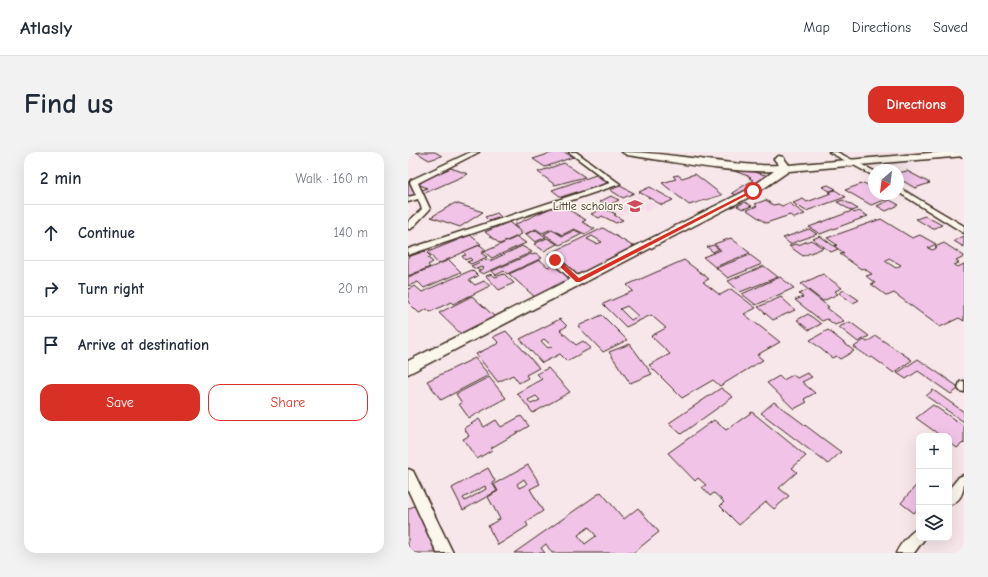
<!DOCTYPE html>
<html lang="en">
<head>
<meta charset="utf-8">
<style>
	body { margin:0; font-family:"Comic Neue",sans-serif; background:#f2f2f3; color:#1f2937 }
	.controls { position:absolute; right:12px; bottom:12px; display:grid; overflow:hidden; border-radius:8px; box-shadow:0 4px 16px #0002 }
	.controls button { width:36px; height:36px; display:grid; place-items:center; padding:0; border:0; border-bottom:1px solid #e0e1e3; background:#fff; color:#1f2937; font:20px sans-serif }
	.compass { position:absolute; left:460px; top:12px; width:36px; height:36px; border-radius:50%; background:#fff; box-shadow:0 4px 16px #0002; rotate:208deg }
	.stop { position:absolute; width:12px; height:12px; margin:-9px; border:3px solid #d93025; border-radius:50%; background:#fff }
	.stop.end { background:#d93025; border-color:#fff; box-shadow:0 1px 4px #0008 }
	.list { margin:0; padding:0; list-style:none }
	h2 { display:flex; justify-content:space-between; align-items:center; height:52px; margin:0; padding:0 16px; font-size:17px }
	h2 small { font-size:13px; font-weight:400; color:#747a83 }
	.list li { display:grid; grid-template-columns:26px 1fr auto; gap:12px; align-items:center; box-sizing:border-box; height:56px; padding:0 16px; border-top:1px solid #e0e1e3 }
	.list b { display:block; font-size:15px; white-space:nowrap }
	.list em { font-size:13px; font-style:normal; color:#747a83 }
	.actions { display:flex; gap:8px; padding:12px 16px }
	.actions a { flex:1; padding:9px 0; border:1px solid #d93025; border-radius:12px; text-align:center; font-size:14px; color:#d93025 }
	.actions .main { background:#d93025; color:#fff }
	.icon { flex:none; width:22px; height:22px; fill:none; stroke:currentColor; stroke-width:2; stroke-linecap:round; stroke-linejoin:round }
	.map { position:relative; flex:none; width:556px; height:401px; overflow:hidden; border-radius:12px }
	header { display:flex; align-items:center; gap:24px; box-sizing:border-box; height:56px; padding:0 20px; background:#fff; border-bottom:1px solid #e0e1e3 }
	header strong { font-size:19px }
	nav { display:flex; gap:22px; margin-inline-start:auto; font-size:14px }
	.intro { display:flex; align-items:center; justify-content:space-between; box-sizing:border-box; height:96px; padding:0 24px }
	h1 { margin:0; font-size:28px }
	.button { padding:10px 18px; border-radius:12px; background:#d93025; color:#fff; font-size:14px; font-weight:700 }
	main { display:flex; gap:24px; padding:0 24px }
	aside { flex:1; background:#fff; border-radius:12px; box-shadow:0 4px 16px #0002 }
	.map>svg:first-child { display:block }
	.built { fill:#f6dce9 }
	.building { fill:#f0c3e7; stroke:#3b2a1e; fill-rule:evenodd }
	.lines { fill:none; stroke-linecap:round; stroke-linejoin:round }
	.street-casing { stroke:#3b2a1e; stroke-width:3 }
	.secondary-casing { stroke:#3b2a1e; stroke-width:3 }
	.street { fill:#fbf7ec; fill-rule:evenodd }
	.secondary { fill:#fbf7ec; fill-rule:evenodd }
	.route { fill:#d93025 }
	.labels { text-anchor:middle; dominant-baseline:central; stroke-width:3; stroke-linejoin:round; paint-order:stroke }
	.far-poi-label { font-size:12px; fill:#3b2a1e; stroke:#fbf7ec; text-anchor:end }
</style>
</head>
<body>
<header>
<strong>Atlasly</strong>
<nav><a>Map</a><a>Directions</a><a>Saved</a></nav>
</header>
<div class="intro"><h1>Find us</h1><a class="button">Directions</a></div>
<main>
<aside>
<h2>2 min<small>Walk · 160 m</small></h2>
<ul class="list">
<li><svg class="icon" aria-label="ahead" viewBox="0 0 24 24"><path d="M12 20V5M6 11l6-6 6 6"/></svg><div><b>Continue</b></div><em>140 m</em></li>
<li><svg class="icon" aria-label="right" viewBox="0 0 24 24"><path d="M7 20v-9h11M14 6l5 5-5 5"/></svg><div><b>Turn right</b></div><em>20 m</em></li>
<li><svg class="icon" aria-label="arrive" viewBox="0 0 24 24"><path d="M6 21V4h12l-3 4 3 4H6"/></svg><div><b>Arrive at destination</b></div></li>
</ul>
<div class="actions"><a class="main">Save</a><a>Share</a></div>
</aside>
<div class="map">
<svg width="556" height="401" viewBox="0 0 556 401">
	<rect width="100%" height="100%" fill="#f8e7ea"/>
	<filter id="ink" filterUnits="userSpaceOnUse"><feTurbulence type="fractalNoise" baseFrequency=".025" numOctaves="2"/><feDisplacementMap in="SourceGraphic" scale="8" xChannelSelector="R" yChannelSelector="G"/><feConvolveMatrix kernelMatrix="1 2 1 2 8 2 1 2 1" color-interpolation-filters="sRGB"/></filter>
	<g filter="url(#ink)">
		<!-- built -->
		<polygon class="built" points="228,43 251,54 238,60 230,56 213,64 199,56"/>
		<!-- building -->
		<g class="building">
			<polygon points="8,0 27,0 34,4 21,8"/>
			<polygon points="146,0 156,0 165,5 137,15 125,7"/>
			<polygon points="156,11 177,25 147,33 130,20"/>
			<polygon points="43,16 60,22 17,41 12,39 19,36 10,32 14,30 12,29"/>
			<polygon points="328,17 333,19 336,17 361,24 331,44 324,41 345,28 341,26 343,25 326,19"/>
			<polygon points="499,19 522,31 507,36 490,26 490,21"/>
			<polygon points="287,22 314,43 281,53 254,31 268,27 265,24 270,23 274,26"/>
			<polygon points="188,23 201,32 171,42 169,40 153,45 144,38"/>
			<polygon points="3,29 10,44 0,46 0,30"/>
			<polygon points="456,31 466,37 466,42 475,42 483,46 463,53 437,38"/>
			<polygon points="420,33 428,37 422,39 414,35"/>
			<polygon points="212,34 226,41 215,46 202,38"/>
			<polygon points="242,35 265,48 254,53 231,40"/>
			<polygon points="427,38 438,45 398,59 385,51 395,47 399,50 423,41 421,40"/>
			<polygon points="203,44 211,48 199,54 191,50"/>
			<polygon points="358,48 365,53 370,52 374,54 381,51 397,62 386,66 382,63 358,71 339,58 349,54 347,52"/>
			<polygon points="435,48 450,57 444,59 429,50"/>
			<polygon points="482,48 491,53 478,59 469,54"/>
			<polygon points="337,50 344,54 335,57 329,54"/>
			<polygon points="47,51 75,60 52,75 23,65"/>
			<polygon points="151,52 178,68 174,70 187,77 177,82 166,77 154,83 144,77 134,81 128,77 117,82 106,73"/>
			<polygon points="195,56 208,62 206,63 215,68 208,71 194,64 191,66 183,62"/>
			<polygon points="444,59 446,61 451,59 460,64 412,82 401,75"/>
			<polygon points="89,61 93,65 81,69 77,65"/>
			<polygon points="517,64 534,73 525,77 508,67"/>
			<path d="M473 67 504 86 512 83 528 92 520 96 524 98 529 96 527 95 536 91 556 104V105L548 109 551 111 546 113 550 115 556 112V169L551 166 532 175 486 141 479 144 463 132 467 131 458 124 464 122 455 116 453 117 432 102 436 101 426 94 429 93 419 86ZM481 106 493 113 488 116 477 109Z"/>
			<polygon points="101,70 113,80 112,80 114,82 92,92 77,80"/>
			<path d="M195 76 226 95 168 125 162 117 141 102ZM184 84 194 90 189 92 179 87Z"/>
			<polygon points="401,77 409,82 382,92 375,86"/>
			<polygon points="128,78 138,85 127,90 118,82"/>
			<polygon points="144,78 154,84 167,78 174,82 152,93 136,82"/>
			<polygon points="62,83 73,92 30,112 20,100"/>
			<polygon points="412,84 430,97 423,100 405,87"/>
			<polygon points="556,84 556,95 546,89"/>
			<polygon points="109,85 118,91 84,106 76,100"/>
			<polygon points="139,86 149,92 136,99 126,92"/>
			<polygon points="323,86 342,101 307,115 295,105 313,98 306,92"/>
			<polygon points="403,88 415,96 395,104 381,94 388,92 390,93"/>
			<polygon points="72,93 78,98 73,101 79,105 63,112 59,110 64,108 62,106 57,108 54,104 58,103 55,100"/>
			<polygon points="305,93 311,97 305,100 299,95"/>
			<polygon points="114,94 124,100 75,122 70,119 76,116 74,115 68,117 63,114 79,107 82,109"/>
			<polygon points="17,99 23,105 20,106 25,110 20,113 22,115 0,124 0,105"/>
			<polygon points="128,101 134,106 99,122 96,119 88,123 84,119 123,102 125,103"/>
			<polygon points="342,103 354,112 320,126 308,116"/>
			<polygon points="41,108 53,120 16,136 10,130 0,134 0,125"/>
			<polygon points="132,108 140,115 146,112 165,127 128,146 101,122"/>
			<path d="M276 108 301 127 295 130 312 143 323 137 348 156 336 162 372 190 349 203 355 208 312 234 305 228 274 246 241 213 262 202 243 184 258 176 243 163 218 175 195 152 225 139 219 133ZM219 154 230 164 223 168 212 157Z"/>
			<polygon points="356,114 370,125 332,140 320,129"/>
			<polygon points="64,118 70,124 61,128 67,133 76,129 82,134 45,152 43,150 22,160 19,157 11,161 0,150 0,137 7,134 14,140"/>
			<polygon points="84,122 87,125 96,122 106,131 91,138 78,124"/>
			<polygon points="415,122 434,136 427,139 430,142 415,149 393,132"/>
			<polygon points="372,125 386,136 348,153 334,142"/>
			<polygon points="399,138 421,155 419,156 436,169 427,173 419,167 414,169 387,148 395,145 391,142"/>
			<polygon points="436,138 451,148 445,151 431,141"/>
			<polygon points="64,144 87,165 54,183 31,161"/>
			<polygon points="373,145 387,158 365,168 350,155"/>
			<polygon points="400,162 413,172 401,178 389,168"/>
			<polygon points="194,163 219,188 195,200 170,174"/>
			<path d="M152 167 159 174 152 178 168 193 175 189 183 196 159 209 152 202 134 211 112 187ZM136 187 144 194 140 196 133 189Z"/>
			<polygon points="442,170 461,184 450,190 431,175"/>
			<polygon points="420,178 446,199 432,207 428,204 424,206 402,188"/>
			<polygon points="98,179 131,216 118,223 120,226 111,231 105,223 90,230 68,202 91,191 85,185"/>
			<polygon points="468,184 504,208 486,221 464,205 462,206 446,195 456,188 459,190"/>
			<polygon points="222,192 244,222 222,231 201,200"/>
			<polygon points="67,206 81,223 33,248 19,229"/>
			<polygon points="510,207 552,236 543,242 510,219 498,227 489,221"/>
			<path d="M140 216 162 240 125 261 109 241 134 227 129 222ZM128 244 132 248 123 252 120 248Z"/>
			<polygon points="399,221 404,225 394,230 407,241 396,247 399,250 386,257 359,231 371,224 375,228 385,223 389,226"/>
			<polygon points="81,225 98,246 61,266 51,252 54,251 48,242"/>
			<polygon points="313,236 325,245 273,282 261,271"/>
			<polygon points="525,238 556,260 556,270 518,244"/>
			<polygon points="366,250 433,300 420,312 353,261"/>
			<polygon points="525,253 556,274 556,292 555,291 549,296 541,290 541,284 533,284 508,266"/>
			<polygon points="344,260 398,304 384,316 389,320 371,336 381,344 366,357 358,350 331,373 312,354 316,350 306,341 302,344 294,335 298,333 290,326 287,329 260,301 306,268 318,278"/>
			<polygon points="113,264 121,274 83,296 84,298 69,307 55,287 61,284 56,276 71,267 76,275 88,268 93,275"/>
			<path d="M120 313 132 332 122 337 135 359 118 370 120 374 90 393 80 374 92 367 80 345 90 339 86 332ZM116 327 119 332 111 336 109 332Z"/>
			<path d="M80 316 87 329 84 331 89 339 55 358 44 336ZM77 334 78 337 57 349 55 346Z"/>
			<polygon points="511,330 511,355 506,361 493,351"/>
			<path d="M193 340 216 367 230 356 251 380 225 401H144L138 392 133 396 137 401H106ZM181 375 188 384 177 392 170 383Z"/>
			<polygon points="10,352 34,401 0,401 0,357"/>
		</g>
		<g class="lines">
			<defs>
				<g id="street">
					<polygon points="63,0 71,0 10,31 22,57 3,77 0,77 0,70 14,57 10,47 0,50 0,45 8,43 2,30 3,28"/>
					<polygon points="161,0 168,0 212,32 0,103 0,97 202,31"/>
					<polygon points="421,0 429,0 466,19 466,24"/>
					<polygon points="490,35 556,74 556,81 490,40"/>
					<polygon points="147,105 150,106 173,127 175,129 173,131 167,131 144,110 142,108 144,106"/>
					<polygon points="556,229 556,240 552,239 550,236 552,230"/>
					<polygon points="0,317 5,319 45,401 29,401 0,338"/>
					<path d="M556 323C556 336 556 348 541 353V337L551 325Z"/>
					<path d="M511 376V386H517L506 401H488C492 392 502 380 511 376Z"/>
				</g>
				<path id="secondary" d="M214 0C267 0 318 15 371 13L366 7 371 4 375 5 381 13 533 0H556V4L381 19 349 41 0 222V209L341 37 366 19C317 21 268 10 219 3Z"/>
			</defs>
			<!-- street casing -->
			<use href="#street" class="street-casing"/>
			<!-- secondary casing -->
			<use href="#secondary" class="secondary-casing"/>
			<!-- street -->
			<use href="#street" class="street"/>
			<!-- secondary -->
			<use href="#secondary" class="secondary"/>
		</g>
	</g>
	<!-- route -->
	<polygon class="route" points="344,38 347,39 172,130 168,130 145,108 149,106 171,126"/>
	<!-- icons -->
	<defs>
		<symbol id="school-bare" viewBox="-9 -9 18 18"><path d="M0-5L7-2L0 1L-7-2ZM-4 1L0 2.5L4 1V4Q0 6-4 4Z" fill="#d1495b" stroke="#fbf7ec" stroke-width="2.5" paint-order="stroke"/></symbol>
	</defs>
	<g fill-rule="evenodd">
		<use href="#school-bare" x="216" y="43" width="22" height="22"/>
	</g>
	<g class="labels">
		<!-- far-poi labels -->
		<g class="far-poi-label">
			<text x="215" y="54">Little scholars</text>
		</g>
	</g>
</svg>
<div class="controls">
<button>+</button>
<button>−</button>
<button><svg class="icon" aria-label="layers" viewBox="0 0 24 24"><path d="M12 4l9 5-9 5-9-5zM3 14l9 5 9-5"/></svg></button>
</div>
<svg class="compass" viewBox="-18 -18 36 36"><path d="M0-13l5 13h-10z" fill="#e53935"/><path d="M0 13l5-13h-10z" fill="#747a83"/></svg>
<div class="stop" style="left:345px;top:39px"></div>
<div class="stop end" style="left:147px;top:108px"></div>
</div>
</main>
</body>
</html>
